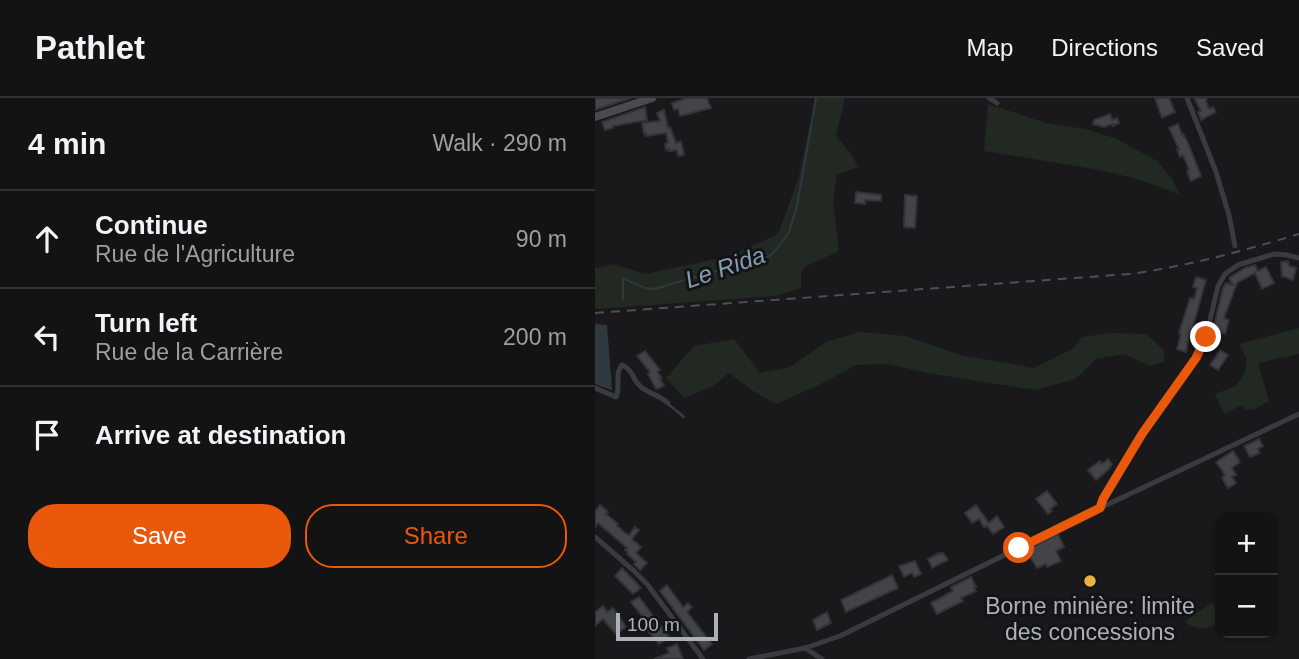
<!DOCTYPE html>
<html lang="en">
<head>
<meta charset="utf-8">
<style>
	body { margin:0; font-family:Arial,sans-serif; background:#1c1c1d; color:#f1f3f6 }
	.controls { position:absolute; right:21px; bottom:21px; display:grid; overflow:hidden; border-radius:14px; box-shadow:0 2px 5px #0004 }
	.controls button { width:63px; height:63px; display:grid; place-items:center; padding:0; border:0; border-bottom:2px solid #323234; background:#131314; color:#f1f3f6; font:35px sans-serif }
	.scale { position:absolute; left:21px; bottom:18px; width:102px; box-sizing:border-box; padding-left:7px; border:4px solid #acb0ba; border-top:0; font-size:19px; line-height:24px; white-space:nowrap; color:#acb0ba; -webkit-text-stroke:5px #141416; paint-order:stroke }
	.stop { position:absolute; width:21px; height:21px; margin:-16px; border:5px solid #ea580c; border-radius:50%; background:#fff }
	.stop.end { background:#ea580c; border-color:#fff; box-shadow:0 2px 7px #0008 }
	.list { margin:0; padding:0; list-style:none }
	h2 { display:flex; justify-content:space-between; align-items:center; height:91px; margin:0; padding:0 28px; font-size:30px }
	h2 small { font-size:23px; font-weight:400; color:#9d9ea0 }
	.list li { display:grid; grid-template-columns:46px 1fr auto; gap:21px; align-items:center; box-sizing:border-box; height:98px; padding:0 28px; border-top:2px solid #323234 }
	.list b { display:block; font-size:26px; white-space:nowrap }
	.list p { margin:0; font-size:23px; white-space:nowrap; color:#9d9ea0 }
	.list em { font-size:23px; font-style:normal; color:#9d9ea0 }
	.actions { display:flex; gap:14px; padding:21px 28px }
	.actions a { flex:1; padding:16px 0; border:2px solid #ea580c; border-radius:28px; text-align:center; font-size:24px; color:#ea580c }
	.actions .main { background:#ea580c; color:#fff }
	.icon { flex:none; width:38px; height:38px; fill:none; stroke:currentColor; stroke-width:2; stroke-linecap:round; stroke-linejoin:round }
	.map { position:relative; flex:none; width:704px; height:561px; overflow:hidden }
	header { display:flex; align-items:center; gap:42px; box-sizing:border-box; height:98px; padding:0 35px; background:#131314; border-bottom:2px solid #323234 }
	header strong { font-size:33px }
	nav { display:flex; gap:38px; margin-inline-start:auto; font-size:24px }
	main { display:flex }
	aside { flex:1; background:#131314 }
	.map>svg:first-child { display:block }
	.green { fill:#212922 }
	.water { fill:#2f383f }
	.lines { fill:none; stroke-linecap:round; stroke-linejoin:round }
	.stream { stroke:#2f383f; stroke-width:2 }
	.building { fill:#434448; stroke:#333337; stroke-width:2 }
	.lane { stroke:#3a3b40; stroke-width:2.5 }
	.street { stroke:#3a3b40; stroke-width:5 }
	.secondary { stroke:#484a50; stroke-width:8 }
	.rail { stroke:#4d4f55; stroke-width:2; stroke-dasharray:9 7; stroke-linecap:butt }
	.route { stroke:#ea580c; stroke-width:9 }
	.poi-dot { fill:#eab141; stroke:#141416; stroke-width:2.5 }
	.labels { text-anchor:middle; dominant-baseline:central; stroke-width:6; stroke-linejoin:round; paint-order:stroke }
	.poi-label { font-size:23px; fill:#acb0ba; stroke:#141416 }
	.water-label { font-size:24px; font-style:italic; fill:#859db3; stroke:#141416 }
</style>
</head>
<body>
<header>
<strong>Pathlet</strong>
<nav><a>Map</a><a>Directions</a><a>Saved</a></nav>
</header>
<main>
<aside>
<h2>4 min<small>Walk · 290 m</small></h2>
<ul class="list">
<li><svg class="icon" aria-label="ahead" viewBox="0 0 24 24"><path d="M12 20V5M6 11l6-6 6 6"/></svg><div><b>Continue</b><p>Rue de l'Agriculture</p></div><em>90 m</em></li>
<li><svg class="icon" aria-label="left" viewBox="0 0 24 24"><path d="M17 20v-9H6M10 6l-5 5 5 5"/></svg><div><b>Turn left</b><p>Rue de la Carrière</p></div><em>200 m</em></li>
<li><svg class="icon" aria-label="arrive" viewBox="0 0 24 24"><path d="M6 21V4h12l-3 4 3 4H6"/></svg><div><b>Arrive at destination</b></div></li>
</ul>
<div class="actions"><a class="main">Save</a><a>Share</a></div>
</aside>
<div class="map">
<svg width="704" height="561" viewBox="0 0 704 561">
	<rect width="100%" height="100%" fill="#19191b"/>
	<!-- green -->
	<g class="green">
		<polygon points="221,0 250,0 241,38 257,57 263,69 242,77 238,102 244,153 211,168 206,175 206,190 180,198 0,211 0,170 19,166 50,176 135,158 183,136 203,82"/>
		<polygon points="393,6 451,25 491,31 522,41 562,63 578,82 584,96 539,80 504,72 389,53"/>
		<polygon points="704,230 704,256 663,265 674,303 660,311 651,312 647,307 629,316 620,296 641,288 650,275 652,261 644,246"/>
		<polygon points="264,234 311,238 365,257 439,270 477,251 487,239 515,235 551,236 569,252 569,264 555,268 529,256 501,261 480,281 440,292 338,276 292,266 261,267 222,288 181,306 158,293 134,275 117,289 89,300 71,280 99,248 139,241 165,275 195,269 231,244"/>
		<path d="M617 505 625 515V524C614 531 599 533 590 523Z"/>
	</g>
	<!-- water -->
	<polygon class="water" points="0,226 12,227 17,291 16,292 0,286"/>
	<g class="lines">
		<!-- stream -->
		<path class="stream" d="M28 201V180C49 190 53 195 76 186L175 158 184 148 194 134 202 108 221 0"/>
	</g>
	<!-- building -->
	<g class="building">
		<polygon points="0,0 36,0 0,12"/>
		<polygon points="92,0 112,0 116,10 85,18 83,11 79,12 77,5"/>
		<polygon points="560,0 574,0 580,14 567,20"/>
		<polygon points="599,0 612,0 611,3 614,11 618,9 621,14 606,22 603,14 606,13"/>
		<polygon points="50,9 52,22 18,28 18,30 10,32 7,24"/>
		<polygon points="69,12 73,30 75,29 81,45 86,43 89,57 83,58 82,52 74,53 74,51 71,52 70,46 73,45 71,35 51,38 51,35 49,36 47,25 65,23 62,15"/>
		<polygon points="515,16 517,22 522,20 524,25 518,28 518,26 509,29 498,26 499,22"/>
		<polygon points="583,26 587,37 588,36 593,45 606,78 596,83 592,73 594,72 588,57 585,59 582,51 584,51 574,30"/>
		<polygon points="261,94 286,97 286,103 270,102 270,106 260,105"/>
		<polygon points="310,97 322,98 320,130 309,129"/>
		<polygon points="693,163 694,168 701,170 698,182 687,178 686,164"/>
		<polygon points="660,167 663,173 671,169 679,185 667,191 660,175 642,185 629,220 634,222 630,236 618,232 628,190 631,185 638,187 634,180 650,170"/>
		<polygon points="601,179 611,182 599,225 597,233 595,233 591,254 582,251 586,236 584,235 595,200 599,201 602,190 598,189"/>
		<polygon points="625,252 633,257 623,272 615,267"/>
		<polygon points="50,253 65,272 62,274 67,280 65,281 69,288 61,291 53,276 55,274 42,258"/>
		<polygon points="664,341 668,348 663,351 665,355 655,359 649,348"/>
		<polygon points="638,353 645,364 637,370 641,377 637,379 641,385 633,390 627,380 630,377 621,364"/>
		<polygon points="513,361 517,366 513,372 501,382 493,372 505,363 507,366"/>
		<polygon points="452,393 462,406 455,411 457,413 453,416 441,401"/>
		<polygon points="5,407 13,414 11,416 23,426 22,428 30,435 34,437 40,429 44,432 37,441 46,449 41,455 52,465 45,472 39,466 41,464 32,456 33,454 30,452 32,450 3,425 0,429 0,413"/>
		<polygon points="381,407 394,425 402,418 409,429 398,436 392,428 389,429 384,421 377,425 370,415"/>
		<polygon points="463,436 469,449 461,453 466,463 452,469 451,466 442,470 431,452"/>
		<polygon points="344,455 345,456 348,455 353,462 337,470 333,461"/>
		<polygon points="320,463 326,476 319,479 317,475 309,479 304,468"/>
		<polygon points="27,470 46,490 38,496 20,478"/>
		<polygon points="297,477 303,490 251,514 246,502"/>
		<polygon points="376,479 381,489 379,490 381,493 366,500 368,503 342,516 336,505 358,493 356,489"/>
		<polygon points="72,487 88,509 93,505 97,509 92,514 117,546 109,552 65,493"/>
		<polygon points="44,499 74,539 64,546 50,530 54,527 36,504"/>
		<polygon points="8,508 12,514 18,510 31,529 21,536 8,521 0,528 0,514"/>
		<polygon points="232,514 236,525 222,532 218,522"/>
		<polygon points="82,546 88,561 59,561 74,555 72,550"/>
	</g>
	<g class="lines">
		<!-- lane -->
		<polyline class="lane" points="73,306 89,319"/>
		<!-- street -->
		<g class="street">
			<polyline points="394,0 402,5"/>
			<polyline points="592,0 621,74 634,117 640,148"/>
			<path d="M0 290 21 299C26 289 19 275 27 267 38 271 38 283 46 289 55 296 64 297 73 305"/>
			<polyline points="505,410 508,401 547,336 601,260 611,239 623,188 630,176 643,167 679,156 692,157 704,160"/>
			<polyline points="0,439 39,473 52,486 108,561"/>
			<polyline points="210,550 227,561"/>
			<polyline points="154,561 210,550 245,538 505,410 704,316"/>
		</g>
		<!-- secondary -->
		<polyline class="secondary" points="0,19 57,0"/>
		<!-- rail -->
		<path class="rail" d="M0 215 535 176C593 168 648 153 704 136"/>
	</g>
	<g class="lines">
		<!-- route -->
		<polyline class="route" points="424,450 505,410 508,401 547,336 601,260 611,239"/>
	</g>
	<!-- markers -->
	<circle class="poi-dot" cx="495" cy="483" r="7"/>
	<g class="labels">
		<!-- poi labels -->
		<g class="poi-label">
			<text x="495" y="508">Borne minière: limite<tspan x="495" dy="26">des concessions</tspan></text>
		</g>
		<!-- water labels -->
		<g class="water-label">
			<text transform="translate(130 169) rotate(-19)">Le Rida</text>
		</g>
	</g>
</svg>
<div class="controls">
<button>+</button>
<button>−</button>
</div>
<div class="scale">100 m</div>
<div class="stop" style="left:424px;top:450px"></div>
<div class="stop end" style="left:611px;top:239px"></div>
</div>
</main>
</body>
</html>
